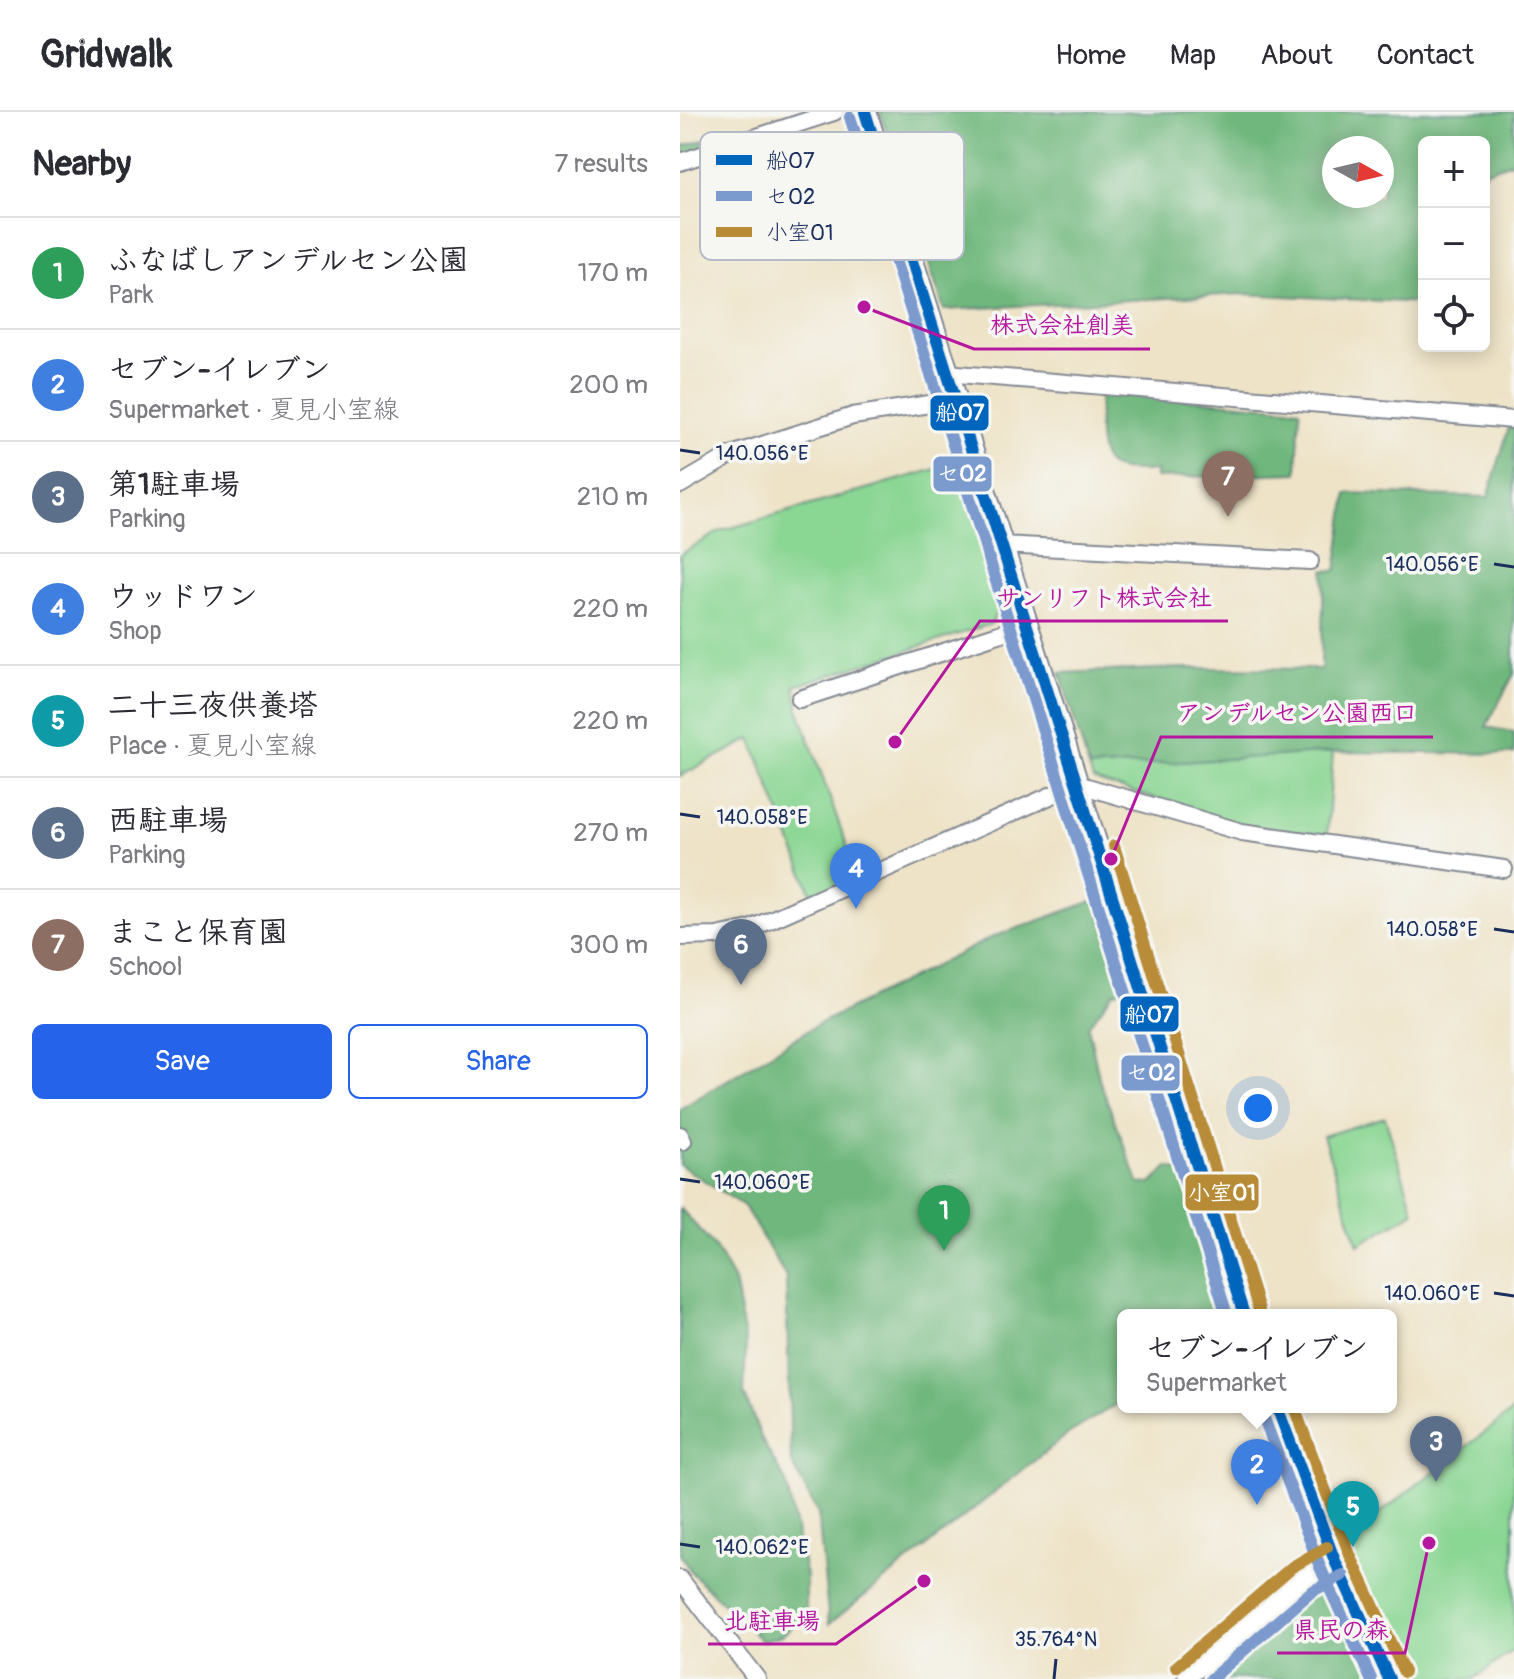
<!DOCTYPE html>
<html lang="en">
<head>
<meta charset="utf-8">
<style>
	body { margin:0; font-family:Pangolin,"Klee One",sans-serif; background:#f7f7f7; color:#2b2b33 }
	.controls { position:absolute; right:24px; top:24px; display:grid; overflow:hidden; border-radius:12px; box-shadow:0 4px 20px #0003 }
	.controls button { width:72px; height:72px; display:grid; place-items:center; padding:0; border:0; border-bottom:2px solid #e1e1e2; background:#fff; color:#2b2b33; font:40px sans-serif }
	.compass { position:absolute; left:642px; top:24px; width:72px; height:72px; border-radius:50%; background:#fff; box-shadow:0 4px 20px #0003; rotate:98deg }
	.you { position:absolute; left:578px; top:996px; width:28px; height:28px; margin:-20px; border:6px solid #fff; border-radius:50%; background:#1a73e8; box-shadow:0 0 0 12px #1a73e833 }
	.badge { display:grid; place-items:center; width:52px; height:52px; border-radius:50%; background:#2563eb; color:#fff; font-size:26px; font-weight:700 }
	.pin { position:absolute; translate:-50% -66px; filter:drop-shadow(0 2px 4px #0008) }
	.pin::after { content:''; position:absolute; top:42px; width:28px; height:24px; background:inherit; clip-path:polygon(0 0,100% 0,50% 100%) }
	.popup { position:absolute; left:437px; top:1197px; width:280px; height:104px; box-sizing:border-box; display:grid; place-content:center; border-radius:12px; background:#fff; filter:drop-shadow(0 2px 6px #0005); font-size:26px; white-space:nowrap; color:#7c7c81 }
	.popup b { font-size:30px; color:#2b2b33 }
	.popup::after { content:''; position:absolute; left:50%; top:100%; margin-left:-16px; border:16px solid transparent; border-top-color:#fff }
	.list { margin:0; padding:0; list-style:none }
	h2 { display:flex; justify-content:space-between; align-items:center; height:104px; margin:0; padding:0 32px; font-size:34px }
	h2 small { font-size:26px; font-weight:400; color:#7c7c81 }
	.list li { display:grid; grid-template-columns:52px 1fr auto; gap:24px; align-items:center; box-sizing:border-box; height:112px; padding:0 32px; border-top:2px solid #e1e1e2 }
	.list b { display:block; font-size:30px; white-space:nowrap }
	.list p { margin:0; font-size:26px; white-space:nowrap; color:#7c7c81 }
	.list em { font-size:26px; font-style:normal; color:#7c7c81 }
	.actions { display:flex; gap:16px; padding:24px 32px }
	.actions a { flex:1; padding:18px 0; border:2px solid #2563eb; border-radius:12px; text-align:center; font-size:28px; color:#2563eb }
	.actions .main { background:#2563eb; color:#fff }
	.icon { flex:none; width:44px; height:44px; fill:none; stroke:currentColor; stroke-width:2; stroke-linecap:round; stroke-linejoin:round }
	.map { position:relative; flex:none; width:834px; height:1567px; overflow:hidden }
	header { display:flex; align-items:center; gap:48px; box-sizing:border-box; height:112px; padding:0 40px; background:#fff; border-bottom:2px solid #e1e1e2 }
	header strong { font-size:38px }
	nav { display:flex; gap:44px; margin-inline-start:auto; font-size:28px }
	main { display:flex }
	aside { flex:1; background:#fff }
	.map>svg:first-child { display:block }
	.green { fill:#8ad693; stroke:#528278; stroke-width:2 }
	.forest { fill:#6fb77d; stroke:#45736e; stroke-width:2; fill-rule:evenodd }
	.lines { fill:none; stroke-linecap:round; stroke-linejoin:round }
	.minor-casing { stroke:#848992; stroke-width:20 }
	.major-casing { stroke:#848992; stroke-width:26 }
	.minor { stroke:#fff; stroke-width:16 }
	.major { stroke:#fff; stroke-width:22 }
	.bus-1-casing { stroke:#f6f6f2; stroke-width:18 }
	.bus-2-casing { stroke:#f6f6f2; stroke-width:18 }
	.bus-3-casing { stroke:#f6f6f2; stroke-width:18 }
	.bus-1 { stroke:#0065bd; stroke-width:12 }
	.bus-2 { stroke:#7b9acd; stroke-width:12 }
	.bus-3 { stroke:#b88c37; stroke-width:12 }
	.ticks { fill:none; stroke:#1b2f5e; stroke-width:3 }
	.key { fill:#f6f6f2; stroke:#b4bac6; stroke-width:2 }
	.key-label { font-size:22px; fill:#1b2f5e }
	.ticks-label { font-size:20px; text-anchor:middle; fill:#1b2f5e; stroke:#f6f6f2; stroke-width:7; stroke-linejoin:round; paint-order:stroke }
	.leader { fill:none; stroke:#b5179e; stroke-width:3 }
	.callout-dot { fill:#b5179e; stroke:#f6f6f2; stroke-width:3 }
	.callout-label { font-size:24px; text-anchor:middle; font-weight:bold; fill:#b5179e; stroke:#f6f6f2; stroke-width:7; stroke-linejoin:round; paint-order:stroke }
	.line-badge { stroke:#f6f6f2; stroke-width:3 }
	.badge-label { font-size:22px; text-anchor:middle; font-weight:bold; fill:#fff }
</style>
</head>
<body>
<header>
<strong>Gridwalk</strong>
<nav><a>Home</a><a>Map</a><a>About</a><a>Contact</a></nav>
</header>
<main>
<aside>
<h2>Nearby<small>7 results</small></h2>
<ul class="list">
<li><span class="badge" style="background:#2e9e5b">1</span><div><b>ふなばしアンデルセン公園</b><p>Park</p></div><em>170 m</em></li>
<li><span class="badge" style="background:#3f7fe0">2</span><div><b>セブン-イレブン</b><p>Supermarket · 夏見小室線</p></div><em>200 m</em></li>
<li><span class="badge" style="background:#5c6f8a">3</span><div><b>第1駐車場</b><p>Parking</p></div><em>210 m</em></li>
<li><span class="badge" style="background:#3f7fe0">4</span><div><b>ウッドワン</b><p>Shop</p></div><em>220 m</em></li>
<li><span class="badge" style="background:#0f9aa8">5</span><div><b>二十三夜供養塔</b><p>Place · 夏見小室線</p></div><em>220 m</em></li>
<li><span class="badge" style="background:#5c6f8a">6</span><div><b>西駐車場</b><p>Parking</p></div><em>270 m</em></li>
<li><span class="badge" style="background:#8d6e63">7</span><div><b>まこと保育園</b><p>School</p></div><em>300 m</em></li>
</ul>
<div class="actions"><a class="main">Save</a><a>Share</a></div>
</aside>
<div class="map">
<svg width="834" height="1567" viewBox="0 0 834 1567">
	<rect width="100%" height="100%" fill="#f6f6f2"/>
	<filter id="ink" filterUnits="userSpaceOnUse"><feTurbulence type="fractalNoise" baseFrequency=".0125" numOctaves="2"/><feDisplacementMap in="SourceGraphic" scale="16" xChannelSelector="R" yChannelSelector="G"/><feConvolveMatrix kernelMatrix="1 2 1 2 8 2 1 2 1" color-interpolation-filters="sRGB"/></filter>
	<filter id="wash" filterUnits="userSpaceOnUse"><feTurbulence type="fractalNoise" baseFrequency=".006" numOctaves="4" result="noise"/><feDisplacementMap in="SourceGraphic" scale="32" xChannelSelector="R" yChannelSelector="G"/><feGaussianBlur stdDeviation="1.8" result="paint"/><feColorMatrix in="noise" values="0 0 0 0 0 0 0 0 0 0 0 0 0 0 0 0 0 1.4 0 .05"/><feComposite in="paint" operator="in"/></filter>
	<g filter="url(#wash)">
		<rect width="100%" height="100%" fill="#eee3c7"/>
		<!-- green -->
		<g class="green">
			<polygon points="280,350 324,488 311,512 115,574 118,596 179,768 133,786 71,627 0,664 0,443 40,419"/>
			<polygon points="653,640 647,723 564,714 413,668 409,656"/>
			<polygon points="705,1005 734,1100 678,1133 643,1024"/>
			<polygon points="834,1298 834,1538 794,1567 722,1567 663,1434 665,1428"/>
		</g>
		<!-- forest -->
		<g class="forest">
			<path d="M200 0H834V49L804 60V30H744V80L734 84 744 116V191L563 182 264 198ZM654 36H702V84H654Z"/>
			<polygon points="53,19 53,28 0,45 0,35"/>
			<path d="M420 280 620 297 617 361 476 366V359C464 358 441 361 431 354 413 342 420 299 420 280Z"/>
			<polygon points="829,315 834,316 834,562 806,615 834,620 834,642 657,640 409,656 380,561 500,556 641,557 644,458 656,459 667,381 808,385"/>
			<polygon points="416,788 445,878 434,880 408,914 420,970 459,1072 472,1071 488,1055 502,1059 547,1203 443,1203 443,1288 388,1322 149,1512 138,1402 111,1349 106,1165 64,1094 0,1053 0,997 137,913 313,825"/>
			<polygon points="0,1096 35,1135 54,1169 66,1232 64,1281 83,1330 106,1370 126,1464 126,1504 102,1523 82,1529 11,1460 0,1442"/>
			<polygon points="643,1474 659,1484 697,1567 536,1567 530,1558 623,1480"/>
		</g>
	</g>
	<g filter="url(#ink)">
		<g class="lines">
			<defs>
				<g id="minor">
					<polyline points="0,50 154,0"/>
					<polyline points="266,261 834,308"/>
					<polyline points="0,373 51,343 173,304 275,288"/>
					<polyline points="320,433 630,449"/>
					<polyline points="120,587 346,513"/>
					<polyline points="0,825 37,824 70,817 397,672 562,720 824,757"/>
					<polyline points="0,1023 3,1029"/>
					<polyline points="0,1467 77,1567"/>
					<polyline points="506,1567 622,1467 655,1449"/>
				</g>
				<g id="major">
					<polyline points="185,0 564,1203"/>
					<polyline points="597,1295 655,1449 709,1567"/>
				</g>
			</defs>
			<!-- minor casing -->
			<use href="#minor" class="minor-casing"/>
			<!-- major casing -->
			<use href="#major" class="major-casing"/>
			<!-- minor -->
			<use href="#minor" class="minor"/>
			<!-- major -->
			<use href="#major" class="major"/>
			<defs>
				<g id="bus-1">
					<polyline points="185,0 564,1203"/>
					<polyline points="597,1295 655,1449 709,1567"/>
				</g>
				<g id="bus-2">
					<polyline points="170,5 547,1203"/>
					<polyline points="582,1301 640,1455 691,1567"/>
					<polyline points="531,1567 631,1480 663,1463"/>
				</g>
				<g id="bus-3">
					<polyline points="434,734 579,1198"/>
					<polyline points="614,1295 670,1443 724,1560"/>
					<polyline points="496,1555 612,1455 647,1435"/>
				</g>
			</defs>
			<!-- bus-1 casing -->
			<use href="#bus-1" class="bus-1-casing"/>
			<!-- bus-2 casing -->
			<use href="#bus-2" class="bus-2-casing"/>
			<!-- bus-3 casing -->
			<use href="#bus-3" class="bus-3-casing"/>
			<!-- bus-1 -->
			<use href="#bus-1" class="bus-1"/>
			<!-- bus-2 -->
			<use href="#bus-2" class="bus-2"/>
			<!-- bus-3 -->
			<use href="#bus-3" class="bus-3"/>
		</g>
	</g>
	<!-- ticks -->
	<path class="ticks" d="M0 338 20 341M814 452 834 455M0 702 20 705M814 817 834 820M0 1067 20 1070M814 1181 834 1184M0 1432 20 1435M374 1567 376 1547"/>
	<!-- legend -->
	<rect x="20" y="20" width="264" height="128" rx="12" class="key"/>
	<rect x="36" y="43" width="36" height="10" fill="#0065bd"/>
	<rect x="36" y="79" width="36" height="10" fill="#7b9acd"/>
	<rect x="36" y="115" width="36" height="10" fill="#b88c37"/>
	<g class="key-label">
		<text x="86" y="56">船07</text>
		<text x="86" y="92">セ02</text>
		<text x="86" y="128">小室01</text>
	</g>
	<g class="ticks-label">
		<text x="82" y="348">140.056°E</text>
		<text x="752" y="459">140.056°E</text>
		<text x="82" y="712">140.058°E</text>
		<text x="752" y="824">140.058°E</text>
		<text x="82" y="1077">140.060°E</text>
		<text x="752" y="1188">140.060°E</text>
		<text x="82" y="1442">140.062°E</text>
		<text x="376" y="1534">35.764°N</text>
	</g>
	<!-- callouts -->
	<path class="leader" d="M184 195L294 237H470M215 630L300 509H548M431 747L481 625H753M244 1469L156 1532H28M749 1431L725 1541H597"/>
	<g class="callout-dot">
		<circle cx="184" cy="195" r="8"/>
		<circle cx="215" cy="630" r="8"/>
		<circle cx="431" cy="747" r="8"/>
		<circle cx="244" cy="1469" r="8"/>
		<circle cx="749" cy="1431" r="8"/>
	</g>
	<g class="callout-label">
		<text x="382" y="221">株式会社創美</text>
		<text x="424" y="494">サンリフト株式会社</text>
		<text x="617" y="609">アンデルセン公園西口</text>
		<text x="92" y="1517">北駐車場</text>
		<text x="661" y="1526">県民の森</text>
	</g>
	<g class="line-badge">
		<rect x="249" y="282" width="61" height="38" rx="8" fill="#0065bd"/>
		<rect x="252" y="343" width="61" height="38" rx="8" fill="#7b9acd"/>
		<rect x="439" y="883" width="61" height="38" rx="8" fill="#0065bd"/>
		<rect x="440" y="942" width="61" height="38" rx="8" fill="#7b9acd"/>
		<rect x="504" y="1061" width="76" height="39" rx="8" fill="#b88c37"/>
	</g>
	<g class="badge-label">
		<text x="280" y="308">船07</text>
		<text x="282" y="369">セ02</text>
		<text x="469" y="910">船07</text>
		<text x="471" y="968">セ02</text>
		<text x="542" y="1088">小室01</text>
	</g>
</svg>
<div class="controls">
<button>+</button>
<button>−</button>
<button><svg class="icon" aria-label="locate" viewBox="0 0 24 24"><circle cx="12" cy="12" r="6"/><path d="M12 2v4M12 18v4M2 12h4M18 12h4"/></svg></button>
</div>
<svg class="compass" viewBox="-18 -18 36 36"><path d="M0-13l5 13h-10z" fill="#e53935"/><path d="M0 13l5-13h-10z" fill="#7c7c81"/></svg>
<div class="you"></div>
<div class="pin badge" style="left:264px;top:1139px;background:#2e9e5b">1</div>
<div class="pin badge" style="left:577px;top:1393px;background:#3f7fe0">2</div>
<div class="popup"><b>セブン-イレブン</b>Supermarket</div>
<div class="pin badge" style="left:756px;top:1370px;background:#5c6f8a">3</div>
<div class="pin badge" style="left:176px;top:797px;background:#3f7fe0">4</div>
<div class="pin badge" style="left:673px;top:1435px;background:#0f9aa8">5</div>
<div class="pin badge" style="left:61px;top:873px;background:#5c6f8a">6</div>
<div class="pin badge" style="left:548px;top:405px;background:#8d6e63">7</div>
</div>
</main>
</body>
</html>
